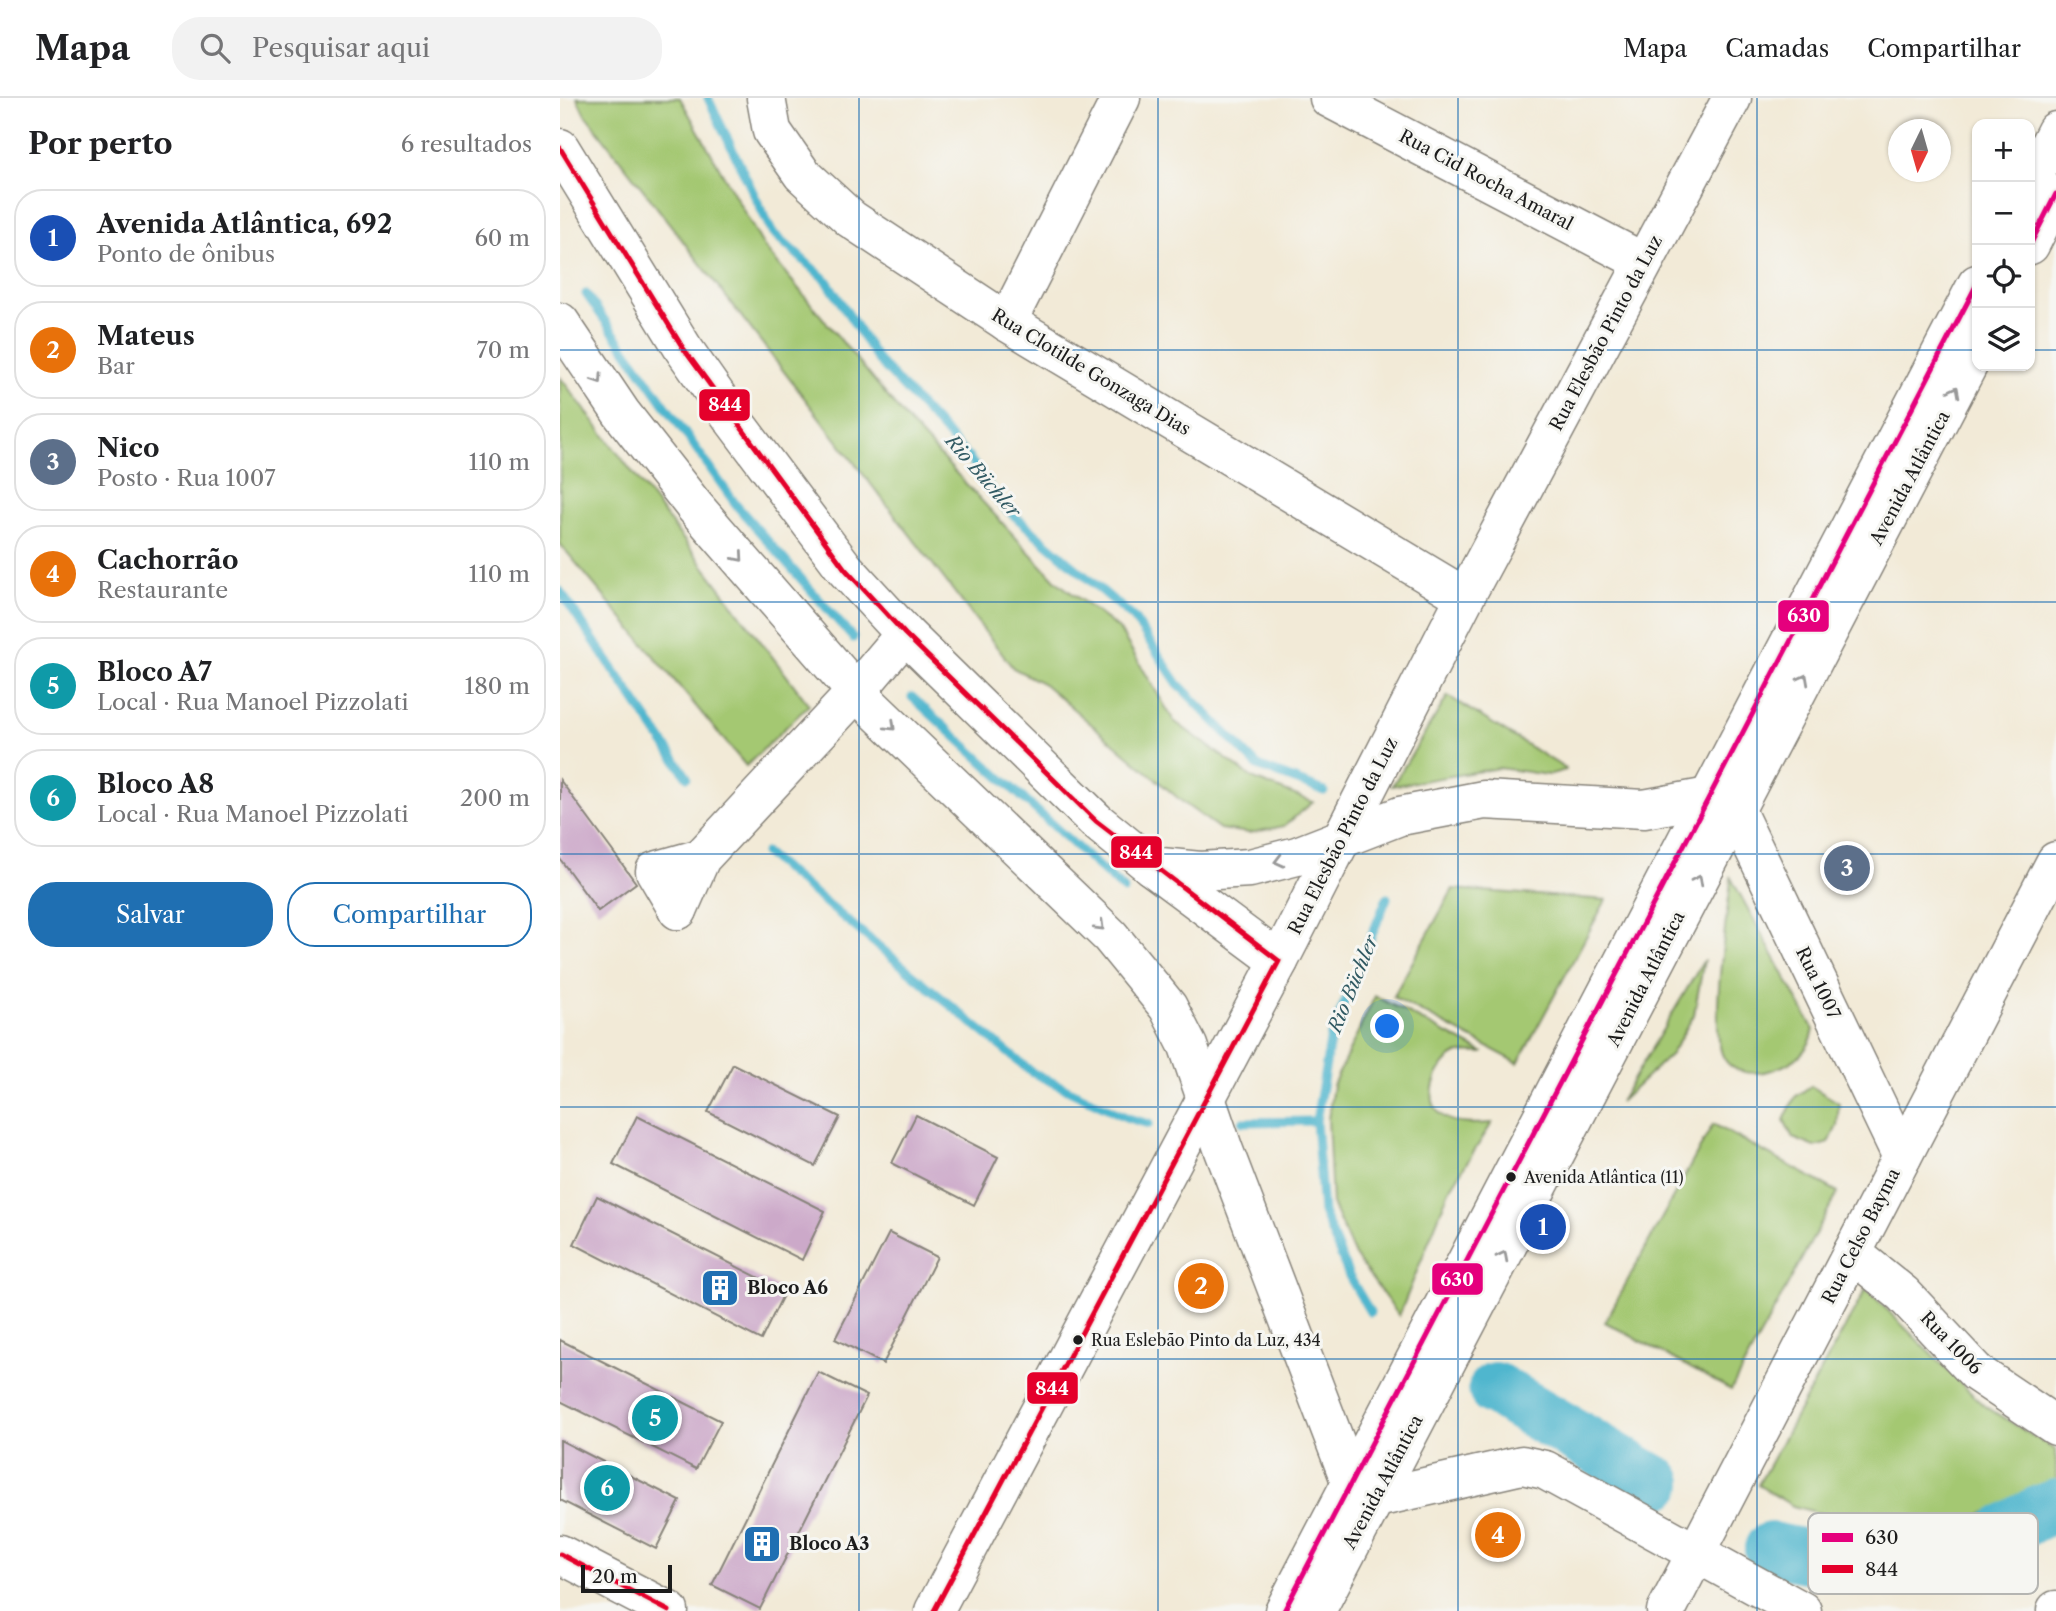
<!DOCTYPE html>
<html lang="pt">
<head>
<meta charset="utf-8">
<style>
	body { margin:0; font-family:"Libre Caslon Text",serif; background:#f2f2f2; color:#202124 }
	.controls { position:absolute; right:21px; top:21px; display:grid; overflow:hidden; border-radius:14px; box-shadow:0 2px 5px #0004 }
	.controls button { width:63px; height:63px; display:grid; place-items:center; padding:0; border:0; border-bottom:2px solid #e0e0e0; background:#fff; color:#202124; font:35px sans-serif }
	.compass { position:absolute; left:1328px; top:21px; width:63px; height:63px; border-radius:50%; background:#fff; box-shadow:0 2px 5px #0004; rotate:185deg }
	.scale { position:absolute; left:21px; bottom:18px; width:91px; box-sizing:border-box; padding-left:7px; border:4px solid #1c1c1c; border-top:0; font-size:19px; line-height:24px; white-space:nowrap; color:#1c1c1c; -webkit-text-stroke:5px #f6f6f2; paint-order:stroke }
	.you { position:absolute; left:828px; top:929px; width:24px; height:24px; margin:-18px; border:5px solid #fff; border-radius:50%; background:#1a73e8; box-shadow:0 0 0 10px #1a73e833 }
	.badge { display:grid; place-items:center; width:46px; height:46px; border-radius:50%; background:#1f6fb2; color:#fff; font-size:23px; font-weight:700 }
	.pin { position:absolute; translate:-50% -50%; border:4px solid #fff; box-shadow:0 2px 7px #0006 }
	.list { margin:0; padding:0; list-style:none }
	h2 { display:flex; justify-content:space-between; align-items:center; height:91px; margin:0; padding:0 28px; font-size:30px }
	h2 small { font-size:23px; font-weight:400; color:#757577 }
	.list li { display:grid; grid-template-columns:46px 1fr auto; gap:21px; align-items:center; box-sizing:border-box; height:98px; margin:0 14px 14px; padding:0 14px; border:2px solid #e0e0e0; border-radius:28px }
	.list b { display:block; font-size:26px; white-space:nowrap }
	.list p { margin:0; font-size:23px; white-space:nowrap; color:#757577 }
	.list em { font-size:23px; font-style:normal; color:#757577 }
	.actions { display:flex; gap:14px; padding:21px 28px }
	.actions a { flex:1; padding:16px 0; border:2px solid #1f6fb2; border-radius:28px; text-align:center; font-size:24px; color:#1f6fb2 }
	.actions .main { background:#1f6fb2; color:#fff }
	.icon { flex:none; width:38px; height:38px; fill:none; stroke:currentColor; stroke-width:2; stroke-linecap:round; stroke-linejoin:round }
	.map { position:relative; flex:none; width:1496px; height:1513px; overflow:hidden }
	header { display:flex; align-items:center; gap:42px; box-sizing:border-box; height:98px; padding:0 35px; background:#fff; border-bottom:2px solid #e0e0e0 }
	header strong { font-size:33px }
	nav { display:flex; gap:38px; margin-inline-start:auto; font-size:24px }
	.search { width:490px; height:63px; background:#f2f2f2; display:flex; align-items:center; gap:18px; box-sizing:border-box; padding:0 24px; border-radius:28px; color:#757577; font-size:26px }
	main { display:flex }
	aside { flex:1; background:#fff }
	.map>svg:first-child { display:block }
	.green { fill:#a4c872; stroke:#607247; stroke-width:2 }
	.lines { fill:none; stroke-linecap:round; stroke-linejoin:round }
	.stream { stroke:#50b6ce; stroke-width:9 }
	.river { stroke:#50b6ce; stroke-width:54 }
	.building { fill:#cca9c9 }
	.minor-casing { stroke:#87837a; stroke-width:41 }
	.major-casing { stroke:#87837a; stroke-width:41 }
	.minor { stroke:#fff; stroke-width:38 }
	.major { stroke:#fff; stroke-width:38 }
	.bus-1-casing { stroke:#f6f6f2; stroke-width:10 }
	.bus-2-casing { stroke:#f6f6f2; stroke-width:10 }
	.bus-1 { stroke:#e5007d; stroke-width:5 }
	.bus-2 { stroke:#e4002b; stroke-width:5 }
	.oneway { stroke:#999 }
	.grid { fill:none; stroke:#1f6fb2; stroke-width:2; stroke-opacity:0.55 }
	.bus-dot { fill:#1c1c1c; stroke:#f6f6f2; stroke-width:2.5 }
	.labels { text-anchor:middle; dominant-baseline:central; stroke-width:6; stroke-linejoin:round; paint-order:stroke }
	.bus-label { font-size:16px; fill:#1c1c1c; stroke:#f6f6f2; text-anchor:start }
	.street-label { font-size:18px; fill:#1c1c1c; stroke:#f6f6f2 }
	.poi-label { font-size:18px; font-weight:bold; fill:#1c1c1c; stroke:#f6f6f2; text-anchor:start }
	.water-label { font-size:19px; font-style:italic; fill:#315a63; stroke:#f6f6f2 }
	.key { fill:#f6f6f2; stroke:#b5b5b2; stroke-width:2 }
	.key-label { font-size:19px; fill:#1c1c1c }
	.line-badge { stroke:#f6f6f2; stroke-width:2.5 }
	.badge-label { font-size:19px; text-anchor:middle; font-weight:bold; fill:#fff }
</style>
</head>
<body>
<header>
<strong>Mapa</strong>
<div class="search"><svg class="icon" aria-label="search" viewBox="0 0 24 24"><circle cx="10" cy="10" r="6"/><path d="M15 15l6 6"/></svg>Pesquisar aqui</div>
<nav><a>Mapa</a><a>Camadas</a><a>Compartilhar</a></nav>
</header>
<main>
<aside>
<h2>Por perto<small>6 resultados</small></h2>
<ul class="list">
<li><span class="badge" style="background:#1a4fb4">1</span><div><b>Avenida Atlântica, 692</b><p>Ponto de ônibus</p></div><em>60 m</em></li>
<li><span class="badge" style="background:#e8710a">2</span><div><b>Mateus</b><p>Bar</p></div><em>70 m</em></li>
<li><span class="badge" style="background:#5c6f8a">3</span><div><b>Nico</b><p>Posto · Rua 1007</p></div><em>110 m</em></li>
<li><span class="badge" style="background:#e8710a">4</span><div><b>Cachorrão</b><p>Restaurante</p></div><em>110 m</em></li>
<li><span class="badge" style="background:#0f9aa8">5</span><div><b>Bloco A7</b><p>Local · Rua Manoel Pizzolati</p></div><em>180 m</em></li>
<li><span class="badge" style="background:#0f9aa8">6</span><div><b>Bloco A8</b><p>Local · Rua Manoel Pizzolati</p></div><em>200 m</em></li>
</ul>
<div class="actions"><a class="main">Salvar</a><a>Compartilhar</a></div>
</aside>
<div class="map">
<svg width="1496" height="1513" viewBox="0 0 1496 1513">
	<rect width="100%" height="100%" fill="#f6f6f2"/>
	<filter id="ink" filterUnits="userSpaceOnUse"><feTurbulence type="fractalNoise" baseFrequency=".0143" numOctaves="2"/><feDisplacementMap in="SourceGraphic" scale="14" xChannelSelector="R" yChannelSelector="G"/><feConvolveMatrix kernelMatrix="1 2 1 2 8 2 1 2 1" color-interpolation-filters="sRGB"/></filter>
	<filter id="wash" filterUnits="userSpaceOnUse"><feTurbulence type="fractalNoise" baseFrequency=".00686" numOctaves="4" result="noise"/><feDisplacementMap in="SourceGraphic" scale="28" xChannelSelector="R" yChannelSelector="G"/><feGaussianBlur stdDeviation="1.57" result="paint"/><feColorMatrix in="noise" values="0 0 0 0 0 0 0 0 0 0 0 0 0 0 0 0 0 1.4 0 .05"/><feComposite in="paint" operator="in"/></filter>
	<g filter="url(#wash)">
		<rect width="100%" height="100%" fill="#f2ead7"/>
		<!-- green -->
		<g class="green">
			<polygon points="17,0 120,0 204,149 346,321 496,483 559,531 614,623 694,681 753,704 724,728 690,735 660,731 625,706 484,586 453,570 24,15"/>
			<polygon points="0,279 249,607 186,668 0,446"/>
			<polygon points="888,598 1006,671 1006,672 988,677 939,670 832,688"/>
			<path d="M1171 780 1254 932C1249 953 1236 964 1215 971 1195 978 1168 977 1161 953 1151 918 1167 820 1171 780Z"/>
			<polygon points="893,791 1046,802 958,965 833,899"/>
			<polygon points="1144,862 1134,917 1111,956 1060,1004"/>
			<path d="M815 898 924 955C916 955 904 953 897 956 876 965 861 1005 884 1019 899 1028 916 1026 932 1025L889 1093 839 1218 795 1158 772 1106 768 1021 773 987Z"/>
			<polygon points="1251,988 1279,1005 1277,1028 1269,1045 1255,1049 1233,1040 1224,1022 1235,999"/>
			<polygon points="1153,1026 1278,1094 1171,1292 1045,1224"/>
			<polygon points="1306,1191 1423,1307 1496,1352 1496,1390 1399,1424 1281,1421 1233,1408 1198,1387"/>
		</g>
		<g class="lines">
			<!-- stream -->
			<g class="stream">
				<polyline points="148,0 212,134 267,183 318,262 410,361 443,408 574,520 618,586 698,668 764,693"/>
				<polyline points="26,196 177,408 293,540"/>
				<polyline points="0,493 127,679"/>
				<polyline points="352,599 564,792"/>
				<polyline points="205,755 473,975 568,1020 589,1026"/>
				<polyline points="683,1024 756,1023"/>
				<polyline points="810,1214 789,1178 763,1114 756,1023 771,937 827,800"/>
			</g>
			<!-- river -->
			<g class="river">
				<polyline points="935,1291 1096,1385"/>
				<path d="M1211 1451C1272 1464 1358 1480 1416 1451 1444 1437 1466 1417 1496 1408"/>
			</g>
		</g>
		<g id="blocks">
			<!-- building -->
			<g class="building">
				<polygon points="0,682 76,785 38,813 0,761"/>
				<polygon points="173,966 280,1019 255,1068 148,1014"/>
				<polygon points="356,1017 438,1059 414,1107 332,1065"/>
				<polygon points="77,1018 265,1113 242,1162 53,1066"/>
				<polygon points="37,1098 225,1193 201,1242 14,1146"/>
				<polygon points="329,1135 377,1159 323,1266 275,1241"/>
				<polygon points="0,1242 161,1323 136,1371 0,1303"/>
				<polygon points="258,1274 307,1298 200,1511 152,1487"/>
				<polygon points="0,1342 120,1403 96,1451 0,1402"/>
			</g>
		</g>
	</g>
	<g filter="url(#ink)">
		<use href="#blocks" fill-opacity="0" stroke="#87837a" stroke-width="2"/>
		<g class="lines">
			<defs>
				<g id="minor">
					<polyline points="206,0 212,33 242,76 291,121 447,224 905,499"/>
					<polyline points="769,0 1083,164"/>
					<polyline points="0,50 123,250 174,323 285,471 345,536 536,723 591,768 719,863"/>
					<polyline points="0,224 62,316 135,409 296,594 550,838 608,909 628,948 663,1050 791,1385 812,1401 962,1367 985,1372 1242,1513"/>
					<polyline points="447,224 561,0"/>
					<polyline points="591,768 640,773 690,770 737,758 840,718 924,702 1084,711 1149,699 1175,711 1342,1059"/>
					<polyline points="118,812 141,760 296,594 345,536"/>
					<polyline points="118,812 95,773 141,760"/>
					<polyline points="1292,1155 1343,1196 1417,1275 1496,1328"/>
					<polyline points="0,1456 109,1513"/>
					<polyline points="374,1513 719,863 905,499 1172,0"/>
					<polyline points="1106,1513 1496,763"/>
					<polyline points="1496,1513 1496,1512"/>
				</g>
				<g id="major">
					<polyline points="1470,84 1496,33"/>
					<polyline points="1470,147 1496,96"/>
					<polyline points="724,1513 1417,186"/>
					<polyline points="756,1513 1417,250"/>
				</g>
			</defs>
			<!-- minor casing -->
			<use href="#minor" class="minor-casing"/>
			<!-- major casing -->
			<use href="#major" class="major-casing"/>
			<!-- minor -->
			<use href="#minor" class="minor"/>
			<!-- major -->
			<use href="#major" class="major"/>
			<defs>
				<g id="bus-1">
					<polyline points="1470,147 1496,96"/>
					<polyline points="724,1513 1417,186"/>
				</g>
				<g id="bus-2">
					<polyline points="0,50 123,250 285,471 345,536 536,723 719,863 374,1513"/>
					<polyline points="0,1456 109,1513"/>
				</g>
			</defs>
			<!-- bus-1 casing -->
			<use href="#bus-1" class="bus-1-casing"/>
			<!-- bus-2 casing -->
			<use href="#bus-2" class="bus-2-casing"/>
			<!-- bus-1 -->
			<use href="#bus-1" class="bus-1"/>
			<!-- bus-2 -->
			<use href="#bus-2" class="bus-2"/>
		</g>
		<!-- one-way arrows -->
		<defs><path id="oneway-chevron" d="M-2-3.5L2.5 0L-2 3.5" fill="none" stroke-width="1.6" stroke-linecap="round" stroke-linejoin="round" transform="scale(1.75)"/></defs>
		<g class="oneway">
			<use href="#oneway-chevron" transform="translate(38 281) rotate(56)"/>
			<use href="#oneway-chevron" transform="translate(1395 293) rotate(-63)"/>
			<use href="#oneway-chevron" transform="translate(179 459) rotate(49)"/>
			<use href="#oneway-chevron" transform="translate(1244 581) rotate(-62)"/>
			<use href="#oneway-chevron" transform="translate(331 628) rotate(44)"/>
			<use href="#oneway-chevron" transform="translate(719 763) rotate(166)"/>
			<use href="#oneway-chevron" transform="translate(1138 782) rotate(-63)"/>
			<use href="#oneway-chevron" transform="translate(540 828) rotate(44)"/>
			<use href="#oneway-chevron" transform="translate(943 1158) rotate(-63)"/>
		</g>
	</g>
	<!-- grid -->
	<path class="grid" d="M299 0V1513M598 0V1513M898 0V1513M1197 0V1513M0 252H1417M1470 252H1496M0 504H1496M0 756H1496M0 1009H1496M0 1261H1496"/>
	<!-- icons -->
	<defs>
		<symbol id="building-square" viewBox="-11 -11 22 22"><rect x="-9" y="-9" width="18" height="18" rx="4" fill="#1f6fb2" stroke="#f6f6f2"/><path d="M-4-6H4V6H1V3H-1V6H-4ZM-2.5-4.3h1.7v1.8h-1.7ZM.8-4.3h1.7v1.8H.8ZM-2.5-1h1.7V.8h-1.7ZM.8-1h1.7V.8H.8Z" fill="#fff"/></symbol>
	</defs>
	<g fill-rule="evenodd">
		<use href="#building-square" x="138" y="1168" width="44" height="44"/>
		<use href="#building-square" x="180" y="1424" width="44" height="44"/>
	</g>
	<!-- markers -->
	<g class="bus-dot">
		<circle cx="951" cy="1079" r="6"/>
		<circle cx="518" cy="1242" r="6"/>
	</g>
	<g class="labels">
		<!-- bus labels -->
		<g class="bus-label">
			<text x="964" y="1079">Avenida Atlântica (11)</text>
			<text x="531" y="1242">Rua Eslebão Pinto da Luz, 434</text>
		</g>
		<!-- street labels -->
		<g class="street-label">
			<text transform="translate(926 82) rotate(28)">Rua Cid Rocha Amaral</text>
			<text transform="translate(1046 235) rotate(-62)">Rua Elesbão Pinto da Luz</text>
			<text transform="translate(531 274) rotate(31)">Rua Clotilde Gonzaga Dias</text>
			<text transform="translate(1350 380) rotate(-62)">Avenida Atlântica</text>
			<text transform="translate(783 738) rotate(-63)">Rua Elesbão Pinto da Luz</text>
			<text transform="translate(1086 881) rotate(-63)">Avenida Atlântica</text>
			<text transform="translate(1258 885) rotate(64)">Rua 1007</text>
			<text transform="translate(1301 1138) rotate(-63)">Rua Celso Bayma</text>
			<text transform="translate(1391 1245) rotate(46)">Rua 1006</text>
			<text transform="translate(823 1384) rotate(-62)">Avenida Atlântica</text>
		</g>
		<!-- poi labels -->
		<g class="poi-label">
			<text x="187" y="1190">Bloco A6</text>
			<text x="229" y="1446">Bloco A3</text>
		</g>
		<!-- water labels -->
		<g class="water-label">
			<text transform="translate(423 378) rotate(49)">Rio Büchler</text>
			<text transform="translate(793 886) rotate(-68)">Rio Büchler</text>
		</g>
	</g>
	<!-- legend -->
	<rect x="1248" y="1415" width="230" height="81" rx="10" class="key"/>
	<rect x="1262" y="1435" width="31" height="9" fill="#e5007d"/>
	<rect x="1262" y="1467" width="31" height="8" fill="#e4002b"/>
	<g class="key-label">
		<text x="1305" y="1446">630</text>
		<text x="1305" y="1478">844</text>
	</g>
	<g class="line-badge">
		<rect x="138" y="290" width="53" height="34" rx="7" fill="#e4002b"/>
		<rect x="1217" y="501" width="53" height="34" rx="7" fill="#e5007d"/>
		<rect x="550" y="737" width="53" height="34" rx="7" fill="#e4002b"/>
		<rect x="871" y="1164" width="53" height="34" rx="7" fill="#e5007d"/>
		<rect x="466" y="1273" width="53" height="34" rx="7" fill="#e4002b"/>
	</g>
	<g class="badge-label">
		<text x="165" y="313">844</text>
		<text x="1244" y="524">630</text>
		<text x="576" y="761">844</text>
		<text x="897" y="1188">630</text>
		<text x="492" y="1297">844</text>
	</g>
</svg>
<div class="controls">
<button>+</button>
<button>−</button>
<button><svg class="icon" aria-label="locate" viewBox="0 0 24 24"><circle cx="12" cy="12" r="6"/><path d="M12 2v4M12 18v4M2 12h4M18 12h4"/></svg></button>
<button><svg class="icon" aria-label="layers" viewBox="0 0 24 24"><path d="M12 4l9 5-9 5-9-5zM3 14l9 5 9-5"/></svg></button>
</div>
<svg class="compass" viewBox="-18 -18 36 36"><path d="M0-13l5 13h-10z" fill="#e53935"/><path d="M0 13l5-13h-10z" fill="#757577"/></svg>
<div class="scale">20 m</div>
<div class="you"></div>
<div class="pin badge" style="left:983px;top:1129px;background:#1a4fb4">1</div>
<div class="pin badge" style="left:641px;top:1188px;background:#e8710a">2</div>
<div class="pin badge" style="left:1287px;top:770px;background:#5c6f8a">3</div>
<div class="pin badge" style="left:938px;top:1437px;background:#e8710a">4</div>
<div class="pin badge" style="left:95px;top:1320px;background:#0f9aa8">5</div>
<div class="pin badge" style="left:47px;top:1390px;background:#0f9aa8">6</div>
</div>
</main>
</body>
</html>
